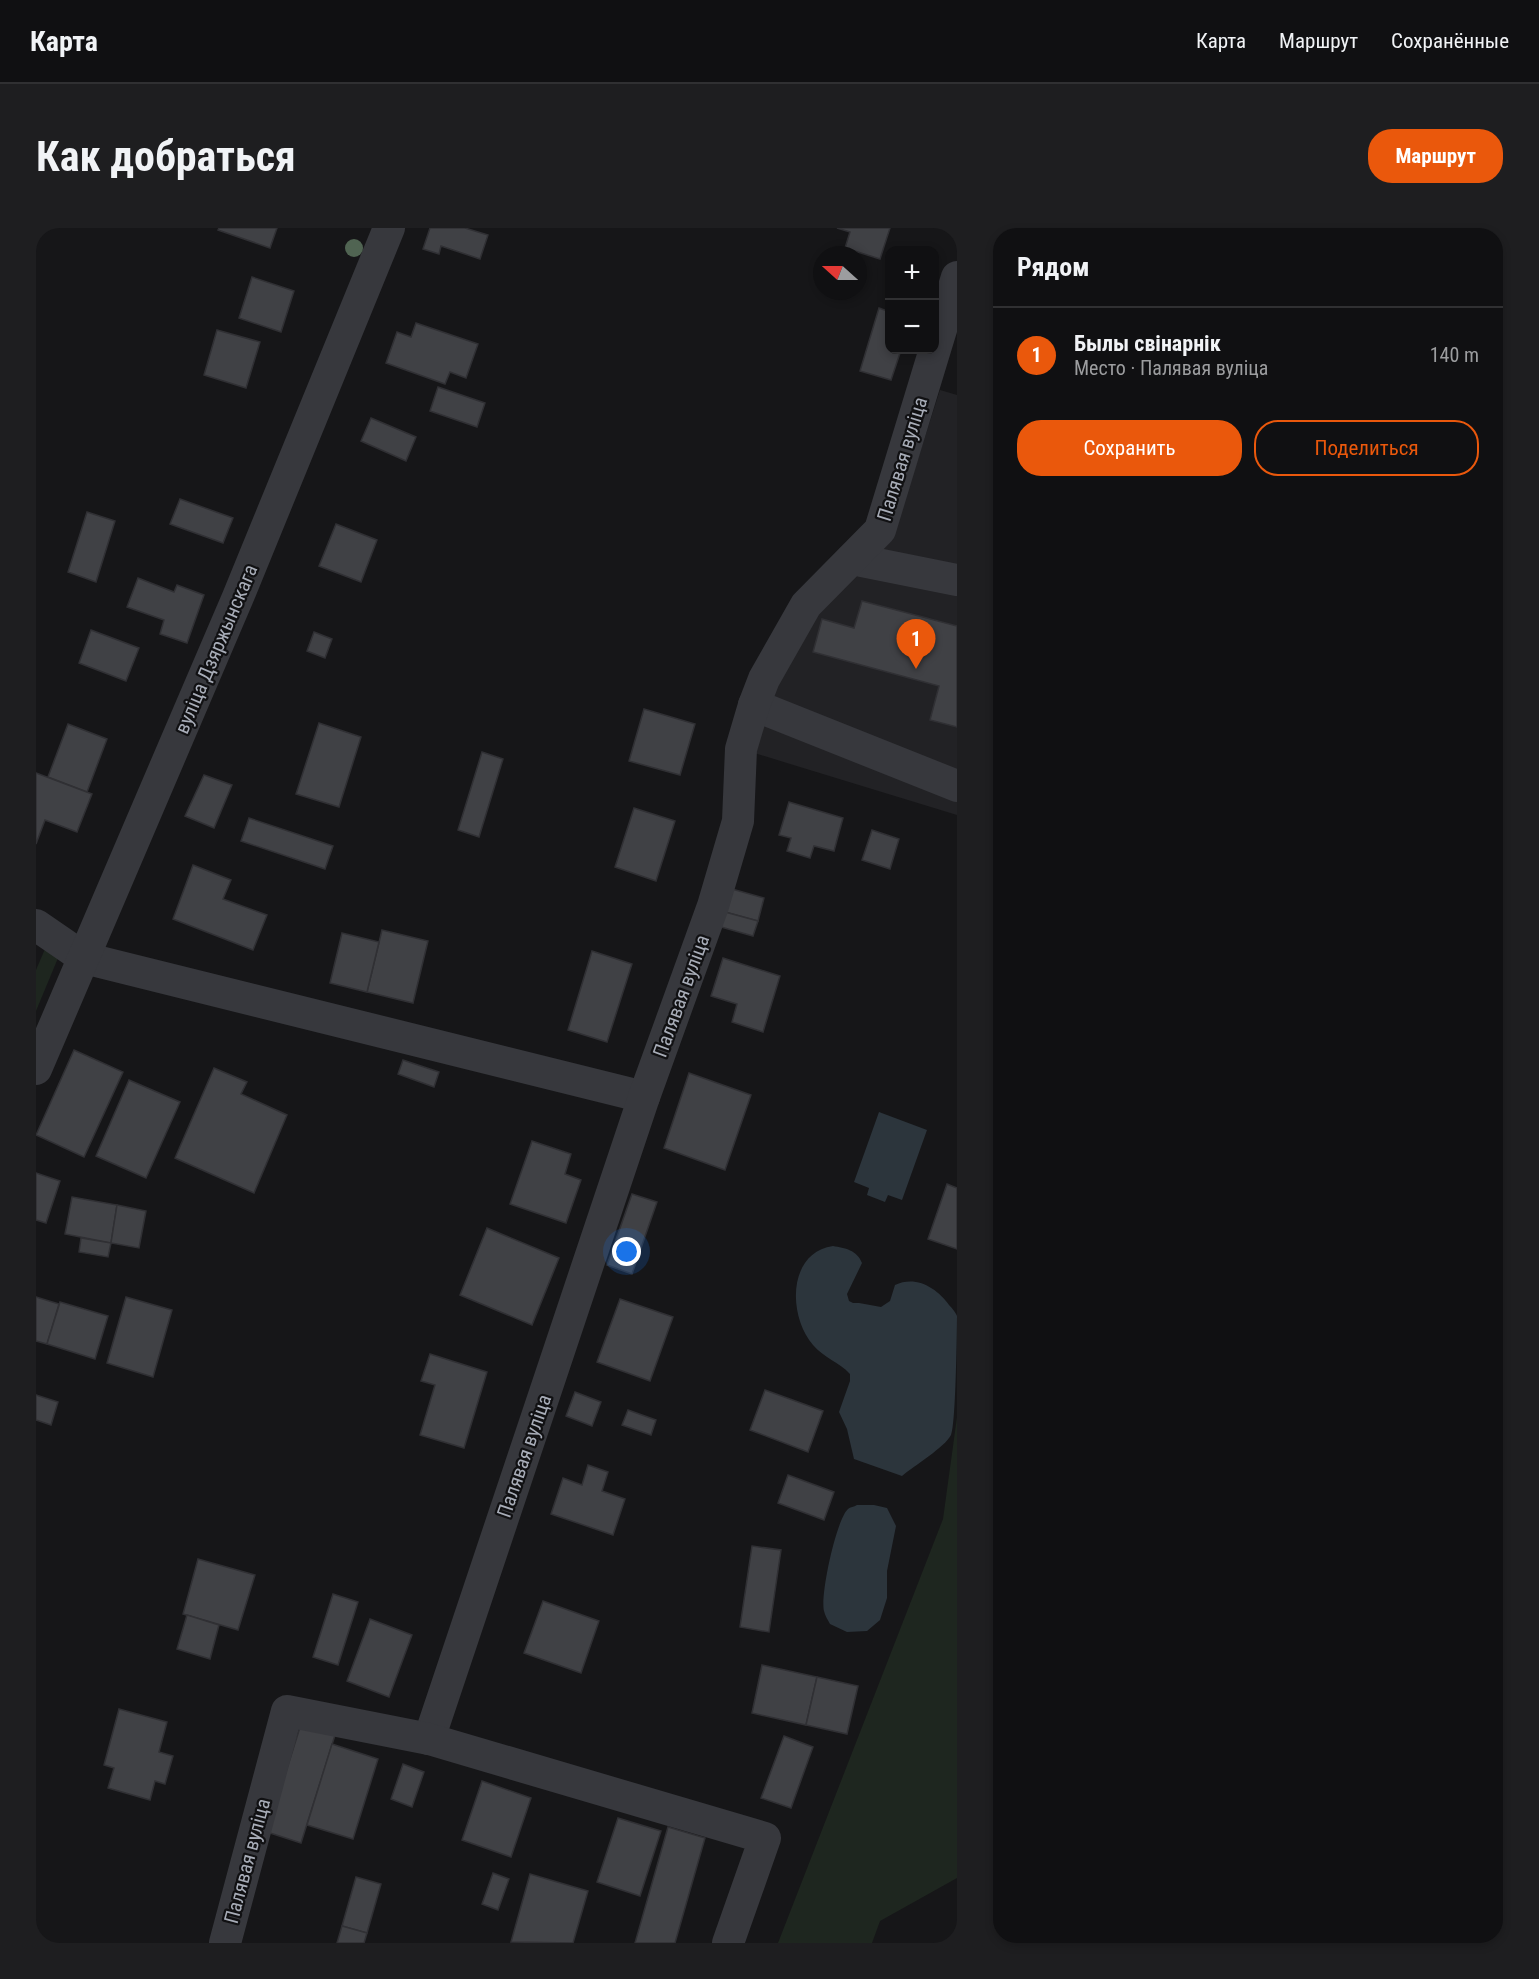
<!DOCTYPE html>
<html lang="ru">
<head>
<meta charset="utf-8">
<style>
	body { margin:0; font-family:"Roboto Condensed",sans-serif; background:#1e1e20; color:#f1f3f6 }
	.controls { position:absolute; right:18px; top:18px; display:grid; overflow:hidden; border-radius:12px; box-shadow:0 3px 9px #0003 }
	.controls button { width:54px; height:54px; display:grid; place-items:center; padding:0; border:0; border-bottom:2px solid #303032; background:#101012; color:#f1f3f6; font:30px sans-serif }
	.compass { position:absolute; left:777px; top:18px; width:54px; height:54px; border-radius:50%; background:#101012; box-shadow:0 3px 9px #0003; rotate:291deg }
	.you { position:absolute; left:591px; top:1024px; width:21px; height:21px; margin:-15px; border:4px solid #fff; border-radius:50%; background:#1a73e8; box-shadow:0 0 0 9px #1a73e833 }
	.badge { display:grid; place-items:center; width:39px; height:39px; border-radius:50%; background:#ea580c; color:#fff; font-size:20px; font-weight:700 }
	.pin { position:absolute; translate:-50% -50px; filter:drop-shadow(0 2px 3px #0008) }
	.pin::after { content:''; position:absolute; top:32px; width:21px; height:18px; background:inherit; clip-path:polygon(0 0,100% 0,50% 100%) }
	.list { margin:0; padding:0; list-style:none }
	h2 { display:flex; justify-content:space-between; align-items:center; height:78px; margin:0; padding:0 24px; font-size:26px }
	h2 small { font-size:20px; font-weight:400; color:#9c9d9f }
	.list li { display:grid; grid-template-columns:39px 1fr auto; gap:18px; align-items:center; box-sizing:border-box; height:96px; padding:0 24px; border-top:2px solid #303032 }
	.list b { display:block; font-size:22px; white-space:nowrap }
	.list p { margin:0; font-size:20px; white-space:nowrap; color:#9c9d9f }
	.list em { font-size:20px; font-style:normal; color:#9c9d9f }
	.actions { display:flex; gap:12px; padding:18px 24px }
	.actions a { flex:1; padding:14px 0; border:2px solid #ea580c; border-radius:24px; text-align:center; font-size:21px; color:#ea580c }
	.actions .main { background:#ea580c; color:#fff }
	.map { position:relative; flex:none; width:921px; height:1715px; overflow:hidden; border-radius:24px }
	header { display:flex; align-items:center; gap:36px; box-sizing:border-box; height:84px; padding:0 30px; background:#101012; border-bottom:2px solid #303032 }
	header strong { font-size:28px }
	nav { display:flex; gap:33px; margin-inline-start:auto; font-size:21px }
	.intro { display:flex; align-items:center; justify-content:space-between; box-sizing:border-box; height:144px; padding:0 36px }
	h1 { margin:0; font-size:42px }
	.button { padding:15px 27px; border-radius:24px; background:#ea580c; color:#fff; font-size:21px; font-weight:700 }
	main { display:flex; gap:36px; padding:0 36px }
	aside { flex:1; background:#101012; border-radius:24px; box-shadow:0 3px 9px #0003 }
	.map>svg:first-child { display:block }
	.built { fill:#222225 }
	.green { fill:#1e261f }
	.water { fill:#2c353c }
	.building { fill:#404145; stroke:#303034; stroke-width:1.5 }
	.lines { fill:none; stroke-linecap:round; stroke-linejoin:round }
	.minor { stroke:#37383d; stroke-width:32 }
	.tree { fill:#506452 }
	.labels { text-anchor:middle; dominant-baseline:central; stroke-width:4.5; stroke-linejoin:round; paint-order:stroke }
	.street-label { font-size:20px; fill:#a8adb8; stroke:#111113 }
</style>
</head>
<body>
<header>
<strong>Карта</strong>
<nav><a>Карта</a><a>Маршрут</a><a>Сохранённые</a></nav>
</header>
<div class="intro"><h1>Как добраться</h1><a class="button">Маршрут</a></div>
<main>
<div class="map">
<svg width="921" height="1715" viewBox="0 0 921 1715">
	<rect width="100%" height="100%" fill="#161618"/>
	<!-- built -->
	<polygon class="built" points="904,162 921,167 921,587 715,524 736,459 778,379 861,296"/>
	<!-- green -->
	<g class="green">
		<polygon points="9,721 22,730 0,783 0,742"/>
		<polygon points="921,1189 921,1650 844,1693 836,1715 742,1715 907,1291"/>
	</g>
	<!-- water -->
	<g class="water">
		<polygon points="843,884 891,902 866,972 852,967 849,974 831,967 833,960 818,954"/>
		<path d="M797 1018C809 1020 821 1022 826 1035L811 1066 813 1073 817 1075H823L845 1079 854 1073 859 1057C880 1047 901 1060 913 1077 916 1080 920 1085 921 1088 921 1099 920 1198 915 1207 909 1219 878 1238 866 1248L818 1231 811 1201 803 1184 814 1153V1146C803 1134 788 1130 777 1117 752 1088 751 1025 797 1018Z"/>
		<path d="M821 1277H838L851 1280 860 1298 851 1343V1370L844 1392 831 1403 811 1404 794 1396C792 1392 789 1388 788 1383 784 1368 800 1292 812 1281 814 1279 818 1279 821 1277Z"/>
	</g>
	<!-- building -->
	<g class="building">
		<polygon points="183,0 241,0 234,20 182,2"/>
		<polygon points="394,0 429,0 452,7 444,31 405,18 403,26 387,21"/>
		<polygon points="801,0 854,0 844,31 809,20 814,4"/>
		<polygon points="216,49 258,63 245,104 203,90"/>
		<polygon points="843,80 854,84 854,122 865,122 855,152 824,143"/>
		<polygon points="380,95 442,116 430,150 414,144 409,156 350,135 361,104 375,109"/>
		<polygon points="181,102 224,114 210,160 168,147"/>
		<polygon points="402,159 449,175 441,199 394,183"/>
		<polygon points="335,190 380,209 370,233 325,213"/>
		<polygon points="144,271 197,290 187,315 134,296"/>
		<polygon points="51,284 79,293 60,354 32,344"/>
		<polygon points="300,296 341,312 325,354 283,338"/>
		<polygon points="102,350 138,364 141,357 168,367 151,415 124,406 128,392 91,379"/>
		<polygon points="826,373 921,398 921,499 894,492 903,458 777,424 786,391 818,400"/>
		<polygon points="55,402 103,420 90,453 43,435"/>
		<polygon points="278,404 296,411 289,430 271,423"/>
		<polygon points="608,481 659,496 644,547 593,533"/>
		<polygon points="283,495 325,509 303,579 260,566"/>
		<polygon points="32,496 71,511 51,564 12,549"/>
		<polygon points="446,524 467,531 443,609 422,602"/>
		<polygon points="0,545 56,566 41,604 9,592 0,616"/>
		<polygon points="168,547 196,557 178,600 149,588"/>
		<polygon points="753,574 807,590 798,623 778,618 774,630 751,623 755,610 743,607"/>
		<polygon points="598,580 639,593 620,653 579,639"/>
		<polygon points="213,590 297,618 289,641 205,613"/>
		<polygon points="836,602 863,611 854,641 826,632"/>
		<polygon points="157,637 195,652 187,671 231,687 217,722 137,691"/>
		<polygon points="696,661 728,670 722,693 689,684"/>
		<polygon points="689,684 722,693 717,708 685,699"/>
		<polygon points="346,702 392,713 377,775 331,764"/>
		<polygon points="306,705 343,714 331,764 294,755"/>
		<polygon points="556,723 596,736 571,814 532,802"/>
		<polygon points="687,730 744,748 727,804 696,794 701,776 675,768"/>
		<polygon points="38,822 87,844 48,929 0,907"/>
		<polygon points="367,832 403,844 398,859 362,846"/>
		<polygon points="178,840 211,854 205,866 251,887 218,965 139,930"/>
		<polygon points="653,845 715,867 689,942 628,920"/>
		<polygon points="93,852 144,874 110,950 60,928"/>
		<polygon points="496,913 535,926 529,946 545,952 530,995 474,976"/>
		<polygon points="0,945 24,953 10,995 0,992"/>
		<polygon points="911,956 921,960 921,1021 892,1011"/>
		<polygon points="596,966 621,974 596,1046 571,1037"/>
		<polygon points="36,969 81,977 75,1015 29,1006"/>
		<polygon points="81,977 110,983 103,1020 75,1015"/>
		<polygon points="451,1000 523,1030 496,1097 424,1067"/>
		<polygon points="45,1010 75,1015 72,1029 43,1024"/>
		<polygon points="0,1069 23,1076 11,1116 0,1113"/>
		<polygon points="90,1069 136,1082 117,1149 71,1135"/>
		<polygon points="584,1071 637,1089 614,1153 561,1134"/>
		<polygon points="24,1074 72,1088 59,1131 11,1116"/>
		<polygon points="394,1126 451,1144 428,1220 384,1207 399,1157 385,1153"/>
		<polygon points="729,1162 787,1183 772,1224 714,1202"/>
		<polygon points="539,1164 565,1174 556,1198 530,1188"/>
		<polygon points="0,1167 22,1174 15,1197 0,1192"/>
		<polygon points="592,1182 620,1192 615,1207 586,1197"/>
		<polygon points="552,1237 572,1244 566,1263 589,1271 577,1307 515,1286 527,1250 546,1257"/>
		<polygon points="752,1247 798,1264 788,1292 742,1275"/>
		<polygon points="716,1318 745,1322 733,1404 704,1399"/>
		<polygon points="162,1331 219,1347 202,1402 147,1386"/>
		<polygon points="297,1366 322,1374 302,1437 277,1429"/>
		<polygon points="507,1373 563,1393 545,1445 488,1425"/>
		<polygon points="151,1387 183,1397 174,1431 141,1421"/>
		<polygon points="334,1391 376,1407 353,1469 311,1453"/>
		<polygon points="726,1437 781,1449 770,1497 716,1485"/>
		<polygon points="781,1449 822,1458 811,1506 770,1497"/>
		<polygon points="83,1481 131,1494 123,1524 137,1528 129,1556 119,1553 114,1572 72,1560 78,1540 68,1537"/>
		<polygon points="266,1493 300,1504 265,1615 231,1604"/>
		<polygon points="748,1508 777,1519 755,1580 725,1570"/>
		<polygon points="296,1516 342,1531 317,1611 271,1597"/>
		<polygon points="367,1536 388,1544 376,1579 355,1571"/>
		<polygon points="446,1553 495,1570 475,1629 426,1612"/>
		<polygon points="582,1590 625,1603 604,1668 561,1654"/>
		<polygon points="632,1599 669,1610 639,1715 599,1715"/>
		<polygon points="457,1645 473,1651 462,1682 446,1676"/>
		<polygon points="494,1646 552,1663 537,1715 475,1714"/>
		<polygon points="320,1649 345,1656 331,1705 306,1698"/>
		<polygon points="306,1698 331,1705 328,1715 301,1715"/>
	</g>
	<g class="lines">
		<!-- minor -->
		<g class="minor">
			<polyline points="816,331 921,352"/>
			<polyline points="718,477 921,558"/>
			<polyline points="0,697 48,730 608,869"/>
			<polyline points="0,841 202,369 353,0"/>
			<polyline points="393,1511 608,869 677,678 702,593 705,521 718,477 728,451 770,377 844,302 921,49"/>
			<polyline points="189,1715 251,1483 393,1511 729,1610 692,1715"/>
		</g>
	</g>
	<!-- trees -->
	<circle class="tree" cx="318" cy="20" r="9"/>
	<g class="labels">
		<!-- street labels -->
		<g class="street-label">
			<text transform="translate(866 231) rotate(-73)">Палявая вуліца</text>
			<text transform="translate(180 421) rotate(-67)">вуліца Дзяржынскага</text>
			<text transform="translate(645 768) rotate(-70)">Палявая вуліца</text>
			<text transform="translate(488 1228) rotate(-71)">Палявая вуліца</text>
			<text transform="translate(211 1633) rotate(-75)">Палявая вуліца</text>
		</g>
	</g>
</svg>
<div class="controls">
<button>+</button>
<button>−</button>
</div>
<svg class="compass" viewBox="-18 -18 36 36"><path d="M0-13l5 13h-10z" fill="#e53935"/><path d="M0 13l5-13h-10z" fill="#9c9d9f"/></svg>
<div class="you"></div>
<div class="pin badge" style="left:880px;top:441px">1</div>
</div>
<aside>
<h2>Рядом<small></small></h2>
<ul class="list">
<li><span class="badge">1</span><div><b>Былы свінарнік</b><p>Место · Палявая вуліца</p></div><em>140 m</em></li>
</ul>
<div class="actions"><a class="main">Сохранить</a><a>Поделиться</a></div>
</aside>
</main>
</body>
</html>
